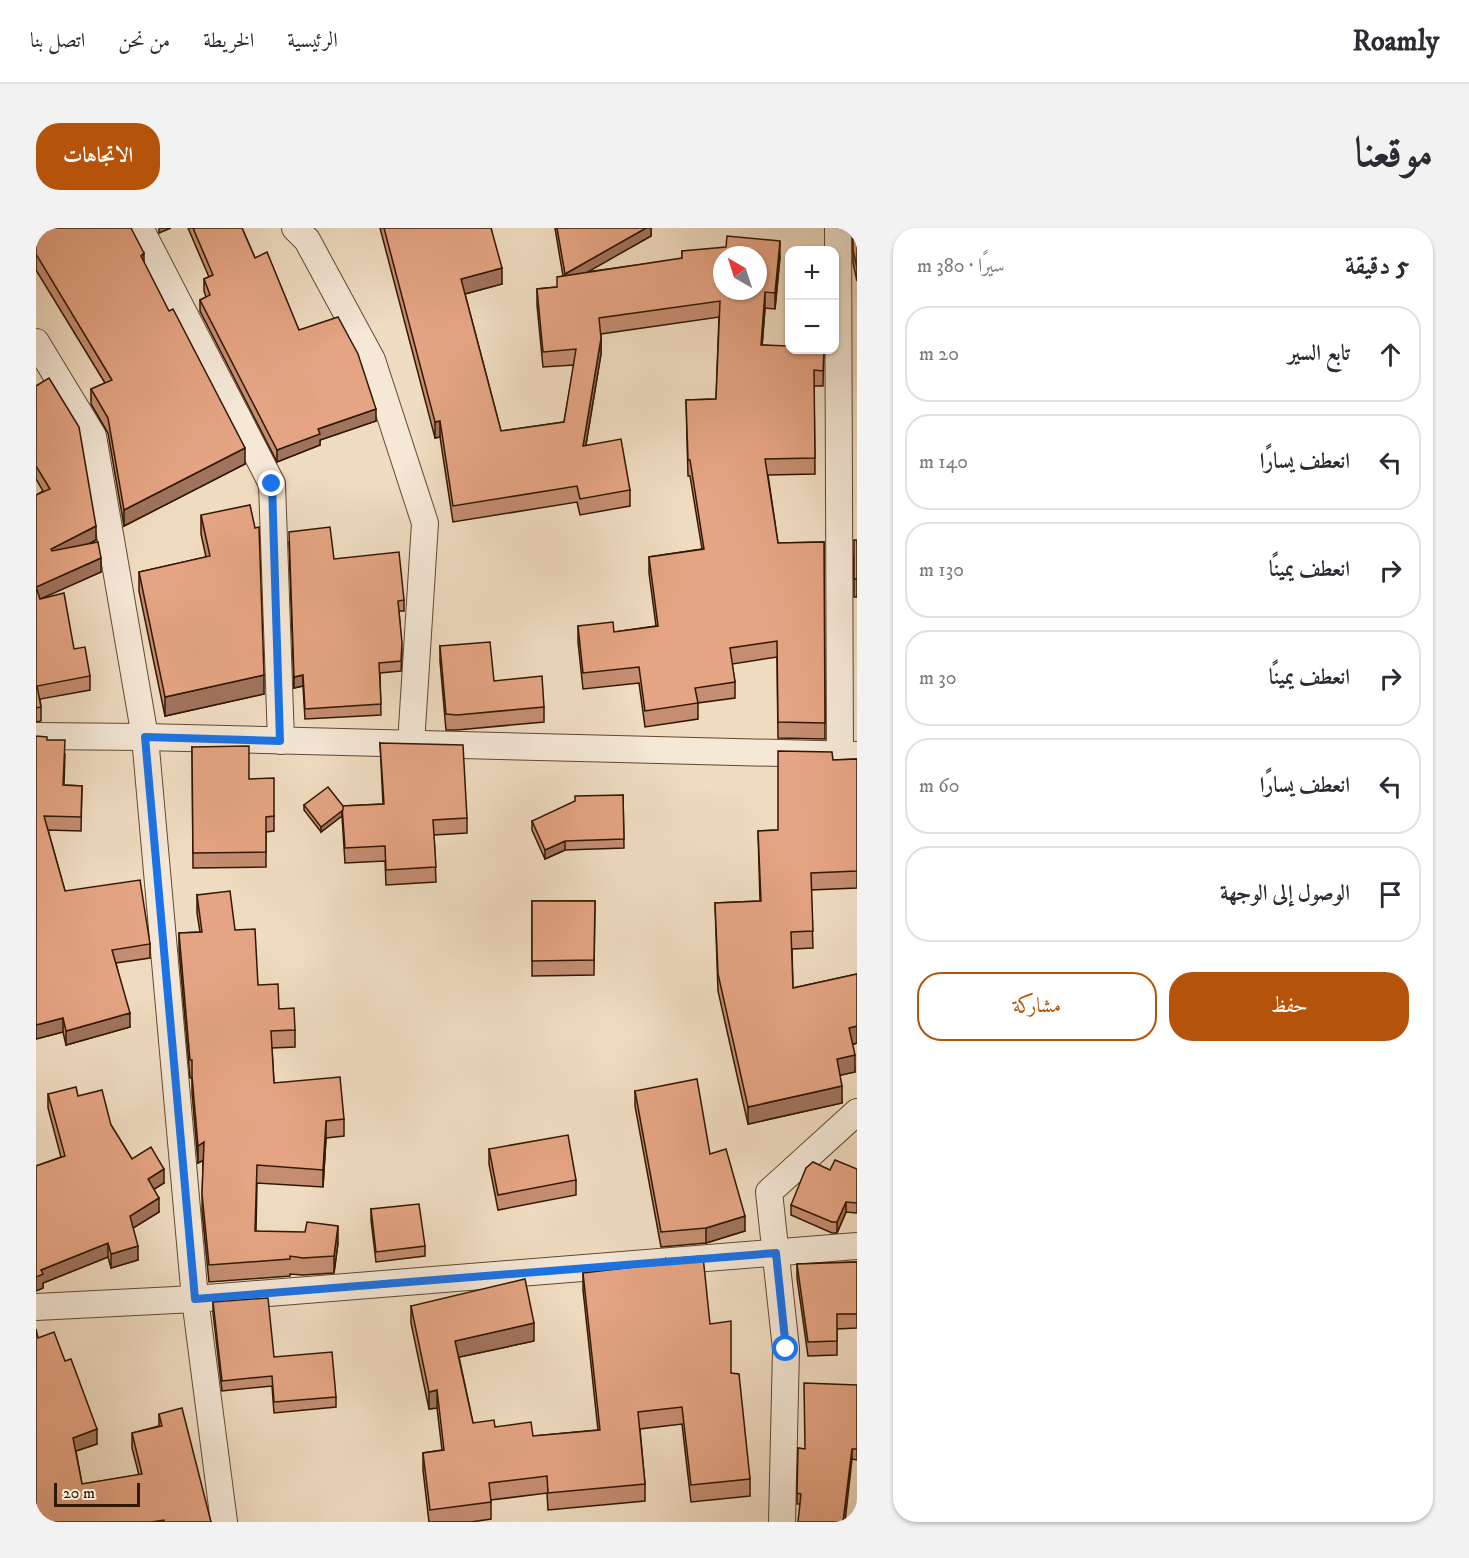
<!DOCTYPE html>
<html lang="ar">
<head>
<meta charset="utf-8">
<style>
	body { margin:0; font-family:"IM FELL DW Pica",Amiri,serif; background:#f2f2f3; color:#2b2b33; direction:rtl }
	.controls { position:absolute; right:18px; top:18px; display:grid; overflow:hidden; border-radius:12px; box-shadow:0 2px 4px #0004 }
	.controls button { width:54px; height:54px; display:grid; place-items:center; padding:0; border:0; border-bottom:2px solid #e1e1e2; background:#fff; color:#2b2b33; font:30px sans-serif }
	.compass { position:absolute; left:677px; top:18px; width:54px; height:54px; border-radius:50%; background:#fff; box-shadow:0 2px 4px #0004; rotate:321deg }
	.scale { position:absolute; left:18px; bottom:15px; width:86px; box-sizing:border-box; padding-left:6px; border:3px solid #321700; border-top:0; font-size:16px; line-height:21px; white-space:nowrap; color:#321700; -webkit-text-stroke:4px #f5e8d7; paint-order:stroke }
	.stop { position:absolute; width:18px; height:18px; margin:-14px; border:4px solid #1a73e8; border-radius:50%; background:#fff }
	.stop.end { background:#1a73e8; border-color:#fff; box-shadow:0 2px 6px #0008 }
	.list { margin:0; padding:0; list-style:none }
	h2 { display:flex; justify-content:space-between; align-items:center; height:78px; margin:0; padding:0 24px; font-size:26px }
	h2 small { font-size:20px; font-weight:400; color:#7c7c81 }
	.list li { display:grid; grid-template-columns:39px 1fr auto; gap:18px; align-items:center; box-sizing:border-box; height:96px; margin:0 12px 12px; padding:0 12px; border:2px solid #e1e1e2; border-radius:24px }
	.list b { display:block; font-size:22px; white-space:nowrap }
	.list em { font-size:20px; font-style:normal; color:#7c7c81 }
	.actions { display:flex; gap:12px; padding:18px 24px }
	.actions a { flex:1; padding:14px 0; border:2px solid #b45309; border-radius:24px; text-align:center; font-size:21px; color:#b45309 }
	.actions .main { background:#b45309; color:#fff }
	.icon { flex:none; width:33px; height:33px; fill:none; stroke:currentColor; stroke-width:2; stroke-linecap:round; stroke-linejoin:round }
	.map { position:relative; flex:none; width:821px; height:1294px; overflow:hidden; direction:ltr; border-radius:24px }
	header { display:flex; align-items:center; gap:36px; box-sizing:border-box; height:84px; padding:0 30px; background:#fff; border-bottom:2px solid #e1e1e2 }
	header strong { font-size:28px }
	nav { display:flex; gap:33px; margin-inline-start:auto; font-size:21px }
	.intro { display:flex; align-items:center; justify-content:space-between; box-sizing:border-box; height:144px; padding:0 36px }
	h1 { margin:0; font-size:42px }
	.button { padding:15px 27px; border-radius:24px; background:#b45309; color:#fff; font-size:21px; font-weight:700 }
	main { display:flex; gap:36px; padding:0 36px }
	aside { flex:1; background:#fff; border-radius:24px; box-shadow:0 2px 4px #0004 }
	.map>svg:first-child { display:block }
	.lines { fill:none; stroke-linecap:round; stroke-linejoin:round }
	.minor-casing { stroke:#624830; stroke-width:28 }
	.minor { stroke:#f5e8d7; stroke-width:26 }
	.wall { fill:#c58d71; stroke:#321700; stroke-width:1.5 }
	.shaded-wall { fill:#a0735c; stroke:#321700; stroke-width:1.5 }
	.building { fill:#e5a483; stroke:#321700; stroke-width:1.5; fill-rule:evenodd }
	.route { stroke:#1a73e8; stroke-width:8 }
</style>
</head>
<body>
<header>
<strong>Roamly</strong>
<nav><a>الرئيسية</a><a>الخريطة</a><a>من نحن</a><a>اتصل بنا</a></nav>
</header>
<div class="intro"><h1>موقعنا</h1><a class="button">الاتجاهات</a></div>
<main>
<aside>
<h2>5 دقيقة<small>سيرًا · 380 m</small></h2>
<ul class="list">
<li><svg class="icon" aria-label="ahead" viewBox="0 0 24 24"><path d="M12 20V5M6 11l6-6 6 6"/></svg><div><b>تابع السير</b></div><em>20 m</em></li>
<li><svg class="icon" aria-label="left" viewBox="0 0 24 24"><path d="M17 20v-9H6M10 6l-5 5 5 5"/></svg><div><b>انعطف يسارًا</b></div><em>140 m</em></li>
<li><svg class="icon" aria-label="right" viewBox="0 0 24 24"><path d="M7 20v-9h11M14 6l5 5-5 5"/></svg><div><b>انعطف يمينًا</b></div><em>130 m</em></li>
<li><svg class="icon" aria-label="right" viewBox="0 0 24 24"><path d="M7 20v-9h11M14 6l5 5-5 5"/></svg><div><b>انعطف يمينًا</b></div><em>30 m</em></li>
<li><svg class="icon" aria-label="left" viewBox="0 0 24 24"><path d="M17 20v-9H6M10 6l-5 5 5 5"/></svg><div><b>انعطف يسارًا</b></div><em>60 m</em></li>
<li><svg class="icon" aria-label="arrive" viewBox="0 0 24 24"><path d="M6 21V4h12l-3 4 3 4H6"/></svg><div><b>الوصول إلى الوجهة</b></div></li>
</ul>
<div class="actions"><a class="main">حفظ</a><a>مشاركة</a></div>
</aside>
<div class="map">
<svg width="821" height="1294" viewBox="0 0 821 1294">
	<rect width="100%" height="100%" fill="#f0dcc1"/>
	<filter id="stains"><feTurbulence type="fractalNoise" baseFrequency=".00333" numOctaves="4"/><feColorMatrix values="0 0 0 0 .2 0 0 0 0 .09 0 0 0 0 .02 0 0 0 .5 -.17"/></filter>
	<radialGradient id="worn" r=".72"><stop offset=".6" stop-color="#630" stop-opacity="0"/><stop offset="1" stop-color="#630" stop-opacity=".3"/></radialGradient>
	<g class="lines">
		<defs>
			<g id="minor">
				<polyline points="104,0 236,256 245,513"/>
				<polyline points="259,0 271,12 336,132 389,295 375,516"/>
				<polyline points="802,0 804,526"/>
				<polyline points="0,114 57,208 109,509 159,1071 188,1294"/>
				<polyline points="0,508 109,509 821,527"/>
				<polyline points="0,1079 159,1071 821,1018"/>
				<polyline points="746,1294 750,1121 733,964 821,884"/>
			</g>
		</defs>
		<!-- minor casing -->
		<use href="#minor" class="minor-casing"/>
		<!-- minor -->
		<use href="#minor" class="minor"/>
	</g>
	<!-- wall -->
	<g class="wall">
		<polygon points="0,0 108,35 209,236 88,298 72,205 55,176 55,161 69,155 0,42"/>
		<polygon points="152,0 206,0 219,30 263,102 340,193 284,212 284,217 241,234 164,83 164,72 170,69 168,63 168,51 173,49"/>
		<polygon points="344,0 455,0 466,56 429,66 465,203 528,194 538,137 507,139 501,77 501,61 521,59 527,48 519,0 615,0 615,8 550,44 646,31 646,23 744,29 739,81 729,80 726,117 788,122 787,158 778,158 779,246 732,247 742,315 788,314 789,511 742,510 741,429 696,436 699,454 699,470 662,475 662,491 609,499 603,455 547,461 542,414 542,398 578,404 620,398 613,345 613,329 666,321 654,248 652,248 650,172 680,171 683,89 565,106 565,126 550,217 594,262 594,278 544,287 541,274 417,294 404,209 399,210"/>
		<polygon points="817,0 821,0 821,53 817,35"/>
		<polygon points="0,158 60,312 51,316 65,344 6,370 54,448 54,462 4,471 5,479 5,493 0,494 0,267 7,263 0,251"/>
		<polygon points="165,287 228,466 129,488 103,363 103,344 170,329 165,306"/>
		<polygon points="821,312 821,369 818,369 818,330"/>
		<polygon points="253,314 298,331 368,372 368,383 363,383 366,425 365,443 344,445 345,487 269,491 267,458 258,460"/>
		<polygon points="404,418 458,453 508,479 508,494 421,502 410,502 404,433"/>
		<polygon points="11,512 29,526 28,557 46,558 45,603 12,602 29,663 114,716 114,730 80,735 94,799 30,817 27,804 0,811"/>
		<polygon points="344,515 431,590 431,605 398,607 400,654 350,657 349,633 309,635 306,588 285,604 268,582 268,577 306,578 347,576"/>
		<polygon points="156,519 213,551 238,588 238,603 230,604 230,639 157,640"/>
		<polygon points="821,531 821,660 775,662 777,720 756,721 757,760 821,746 821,815 816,817 819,844 804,847 806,875 712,896 682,763 679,675 724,673 722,603 742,602 797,532"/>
		<polygon points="587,567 588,620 529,622 509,631 496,602 496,593"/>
		<polygon points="161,667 199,702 222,757 243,781 259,802 259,819 236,820 238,855 308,891 308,908 290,910 287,959 221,955 220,1003 302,1015 298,1045 267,1047 254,1046 254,1048 173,1054 166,983 167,932 162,935 156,865 156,850 154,850 143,722 143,705 164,704 161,685"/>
		<polygon points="496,673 559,673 558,747 496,748"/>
		<polygon points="599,863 674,926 709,1003 670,1015 625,1019 599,878"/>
		<polygon points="12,866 42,868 75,897 96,931 128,955 118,961 123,984 97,1000 102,1032 75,1040 72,1029 7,1055 7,1060 0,1063 0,938 25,929 12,880"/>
		<polygon points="453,921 540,952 540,967 462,982 453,936"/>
		<polygon points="821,941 821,985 810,984 801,1005 796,1005 755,987 755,977 794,942"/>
		<polygon points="335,981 389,1018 389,1028 340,1034 335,992"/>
		<polygon points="630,1031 674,1096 695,1145 714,1251 714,1268 655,1274 646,1196 604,1201 609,1256 609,1273 512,1282 511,1265 455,1272 455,1291 435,1294 393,1294 387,1242 387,1225 406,1222 401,1180 393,1181 375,1095 375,1078 498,1113 423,1129 437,1195 459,1199 497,1208 562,1202 547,1062 547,1045 630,1035"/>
		<polygon points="821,1034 821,1100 801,1101 801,1127 772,1128 761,1050 761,1036"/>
		<polygon points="177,1074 238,1129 300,1169 300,1179 238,1185 236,1158 186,1163 177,1085"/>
		<polygon points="2,1110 61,1216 40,1223 46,1256 103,1247 96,1220 96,1205 123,1198 123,1186 175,1294 0,1294"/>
		<polygon points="821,1157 821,1232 816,1231 764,1276 761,1276 762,1220 769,1221"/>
	</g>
	<!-- shaded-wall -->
	<g class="shaded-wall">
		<polygon points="123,0 135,0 123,5"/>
		<polygon points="610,0 615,0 615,8 529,57 529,46"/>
		<polygon points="744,13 744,29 739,81 739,65"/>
		<polygon points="108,25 108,41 105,28"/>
		<polygon points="466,40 466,56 425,67 425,51"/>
		<polygon points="729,64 729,80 725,132 725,117"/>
		<polygon points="565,110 565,126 547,234 547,218"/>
		<polygon points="340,181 340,193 284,212 284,217 241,234 241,222 282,201"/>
		<polygon points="404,193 404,209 399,210 399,194"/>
		<polygon points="209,220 209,236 88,298 88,282"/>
		<polygon points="60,298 60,312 15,335 15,321"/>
		<polygon points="65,330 65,344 0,373 0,359"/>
		<polygon points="228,447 228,466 129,488 129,469"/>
		<polygon points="267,447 267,458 258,460 258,449"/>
		<polygon points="306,582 306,588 285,604 285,599"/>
		<polygon points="529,613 529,622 509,631 509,622"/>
		<polygon points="94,785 94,799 30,817 30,803"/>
		<polygon points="27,790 27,804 0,811 0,797"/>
		<polygon points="821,798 821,815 813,817 813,800"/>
		<polygon points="819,827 819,844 801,848 801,831"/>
		<polygon points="806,858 806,875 712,896 712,879"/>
		<polygon points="290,893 290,910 287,959 287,942"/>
		<polygon points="168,914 168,932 162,935 162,918"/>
		<polygon points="128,941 128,955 112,965 112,951"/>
		<polygon points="123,970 123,984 94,1002 94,988"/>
		<polygon points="810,974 810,984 801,1005 801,994"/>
		<polygon points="709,988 709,1003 670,1015 670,1000"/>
		<polygon points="302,998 302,1015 298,1045 298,1028"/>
		<polygon points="72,1015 72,1029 7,1055 7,1060 0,1063 0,1049 5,1042"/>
		<polygon points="102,1018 102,1032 75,1040 75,1026"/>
		<polygon points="498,1095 498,1113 419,1130 419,1113"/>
		<polygon points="401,1162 401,1180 393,1181 393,1164"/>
		<polygon points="61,1201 61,1216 37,1224 37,1210"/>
		<polygon points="816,1221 816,1231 809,1294 807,1294"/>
	</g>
	<!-- building -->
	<g class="building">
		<polygon points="0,0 95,0 108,25 105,28 133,83 137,81 209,220 88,282 72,190 55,161 76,152 0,26"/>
		<polygon points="157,0 206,0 219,30 231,24 263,102 302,89 322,126 340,181 282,201 284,206 241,222 164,72 174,67 168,51 177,47"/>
		<path d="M348 0H455L466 40 425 51 465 203 528 194 540 121 507 124 501 61 521 59V49L646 30V23L690 19 691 8 744 13 739 65 729 64 725 117 753 118V122H788L787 143 778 142 779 230 729 231 742 315 788 314 789 495 742 494 741 413 694 420 699 454 659 460 662 475 609 483 603 439 547 445 542 398 577 394 578 404 622 398 613 329 668 321 654 232H652L650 172 680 171 684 73 563 90 565 110 547 218 585 211 594 262 544 271 541 258 417 278 404 193 399 194ZM686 27H722V63H686Z"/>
		<polygon points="521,0 610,0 529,46"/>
		<polygon points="817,0 821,0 821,40 817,22"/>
		<polygon points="13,150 43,199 60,298 15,321 16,323 62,314 65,330 0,359 4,371 28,365 38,421 49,419 54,448 1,458 5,479 0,480 0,267 14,261 0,238 0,158"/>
		<polygon points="214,277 219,300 223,299 228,447 129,469 103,344 174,328 165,287"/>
		<polygon points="294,299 298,331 363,324 368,372 362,373 366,415 365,433 343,435 345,476 269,481 267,447 258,449 253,304"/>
		<rect x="818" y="312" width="3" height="39"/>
		<polygon points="454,414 458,453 506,448 508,479 421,487 410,486 404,418"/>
		<polygon points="0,508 11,509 11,512 29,512 27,557 46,558 45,589 8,588 29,663 104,652 114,716 76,722 94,785 30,803 27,790 0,797"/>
		<polygon points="344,515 427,517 431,590 397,592 400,639 350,642 349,618 309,620 306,578 348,576"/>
		<polygon points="213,518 213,551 238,550 238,588 230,589 230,624 157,625 156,519"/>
		<polygon points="742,523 796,524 797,532 821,531 821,643 775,645 777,703 755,704 757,760 821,746 821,798 813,800 819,827 801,831 806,858 712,879 682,746 679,675 725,673 722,603 742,602"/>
		<polygon points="292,559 307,578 307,582 285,599 268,577"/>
		<polygon points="587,567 588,611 529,613 509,622 496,593 539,573 539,568"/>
		<polygon points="194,663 199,702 219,701 222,757 242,756 243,781 258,780 259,802 235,803 238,855 304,849 308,891 290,893 287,942 221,937 219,1003 269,1004 271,994 302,998 298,1028 267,1030 254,1028 254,1031 173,1037 166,966 168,914 162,918 156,848 156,832 154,832 143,705 166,704 161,667"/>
		<polygon points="496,673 559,673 558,732 496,733"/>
		<polygon points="661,851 674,926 690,921 709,988 670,1000 625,1004 599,863"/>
		<polygon points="40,859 42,868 66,862 75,897 96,931 115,919 128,941 112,951 123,970 94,988 102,1018 75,1026 72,1015 5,1042 7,1046 0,1049 0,938 29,928 12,866"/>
		<polygon points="532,907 540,952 462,967 453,921"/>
		<polygon points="799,932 821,941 821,975 810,974 801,994 796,994 755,977 770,940 777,934 794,942"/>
		<polygon points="383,976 389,1018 340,1024 335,981"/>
		<polygon points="667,1028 674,1096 695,1093 695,1145 703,1146 714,1251 655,1257 646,1179 602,1184 609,1256 512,1265 511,1248 453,1255 455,1274 394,1282 387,1225 408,1222 401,1162 393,1164 375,1078 489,1051 498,1095 419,1113 437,1195 458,1192 459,1199 495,1194 497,1208 564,1202 547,1045 631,1035 630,1031"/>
		<polygon points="821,1034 821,1086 801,1086 801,1113 772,1114 761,1036"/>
		<polygon points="232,1070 238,1129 296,1124 300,1169 238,1174 236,1148 186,1153 177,1074"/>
		<polygon points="0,1101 2,1110 18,1104 29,1133 35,1131 61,1201 37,1210 46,1256 106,1246 96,1205 126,1198 123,1186 146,1180 175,1294 128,1294 128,1292 115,1294 0,1294"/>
		<polygon points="768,1155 821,1157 821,1221 816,1221 807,1294 762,1294 765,1266 761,1265 762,1220 769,1221"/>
	</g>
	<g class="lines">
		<!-- route -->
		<polyline class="route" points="236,256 244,513 109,509 159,1071 740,1025 750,1121"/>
	</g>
	<rect width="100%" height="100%" filter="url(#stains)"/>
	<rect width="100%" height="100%" fill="url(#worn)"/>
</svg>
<div class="controls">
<button>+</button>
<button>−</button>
</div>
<svg class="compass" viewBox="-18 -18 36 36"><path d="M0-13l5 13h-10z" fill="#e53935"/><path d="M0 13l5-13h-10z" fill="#7c7c81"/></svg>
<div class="scale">20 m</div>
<div class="stop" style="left:750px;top:1121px"></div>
<div class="stop end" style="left:236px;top:256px"></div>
</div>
</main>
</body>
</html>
